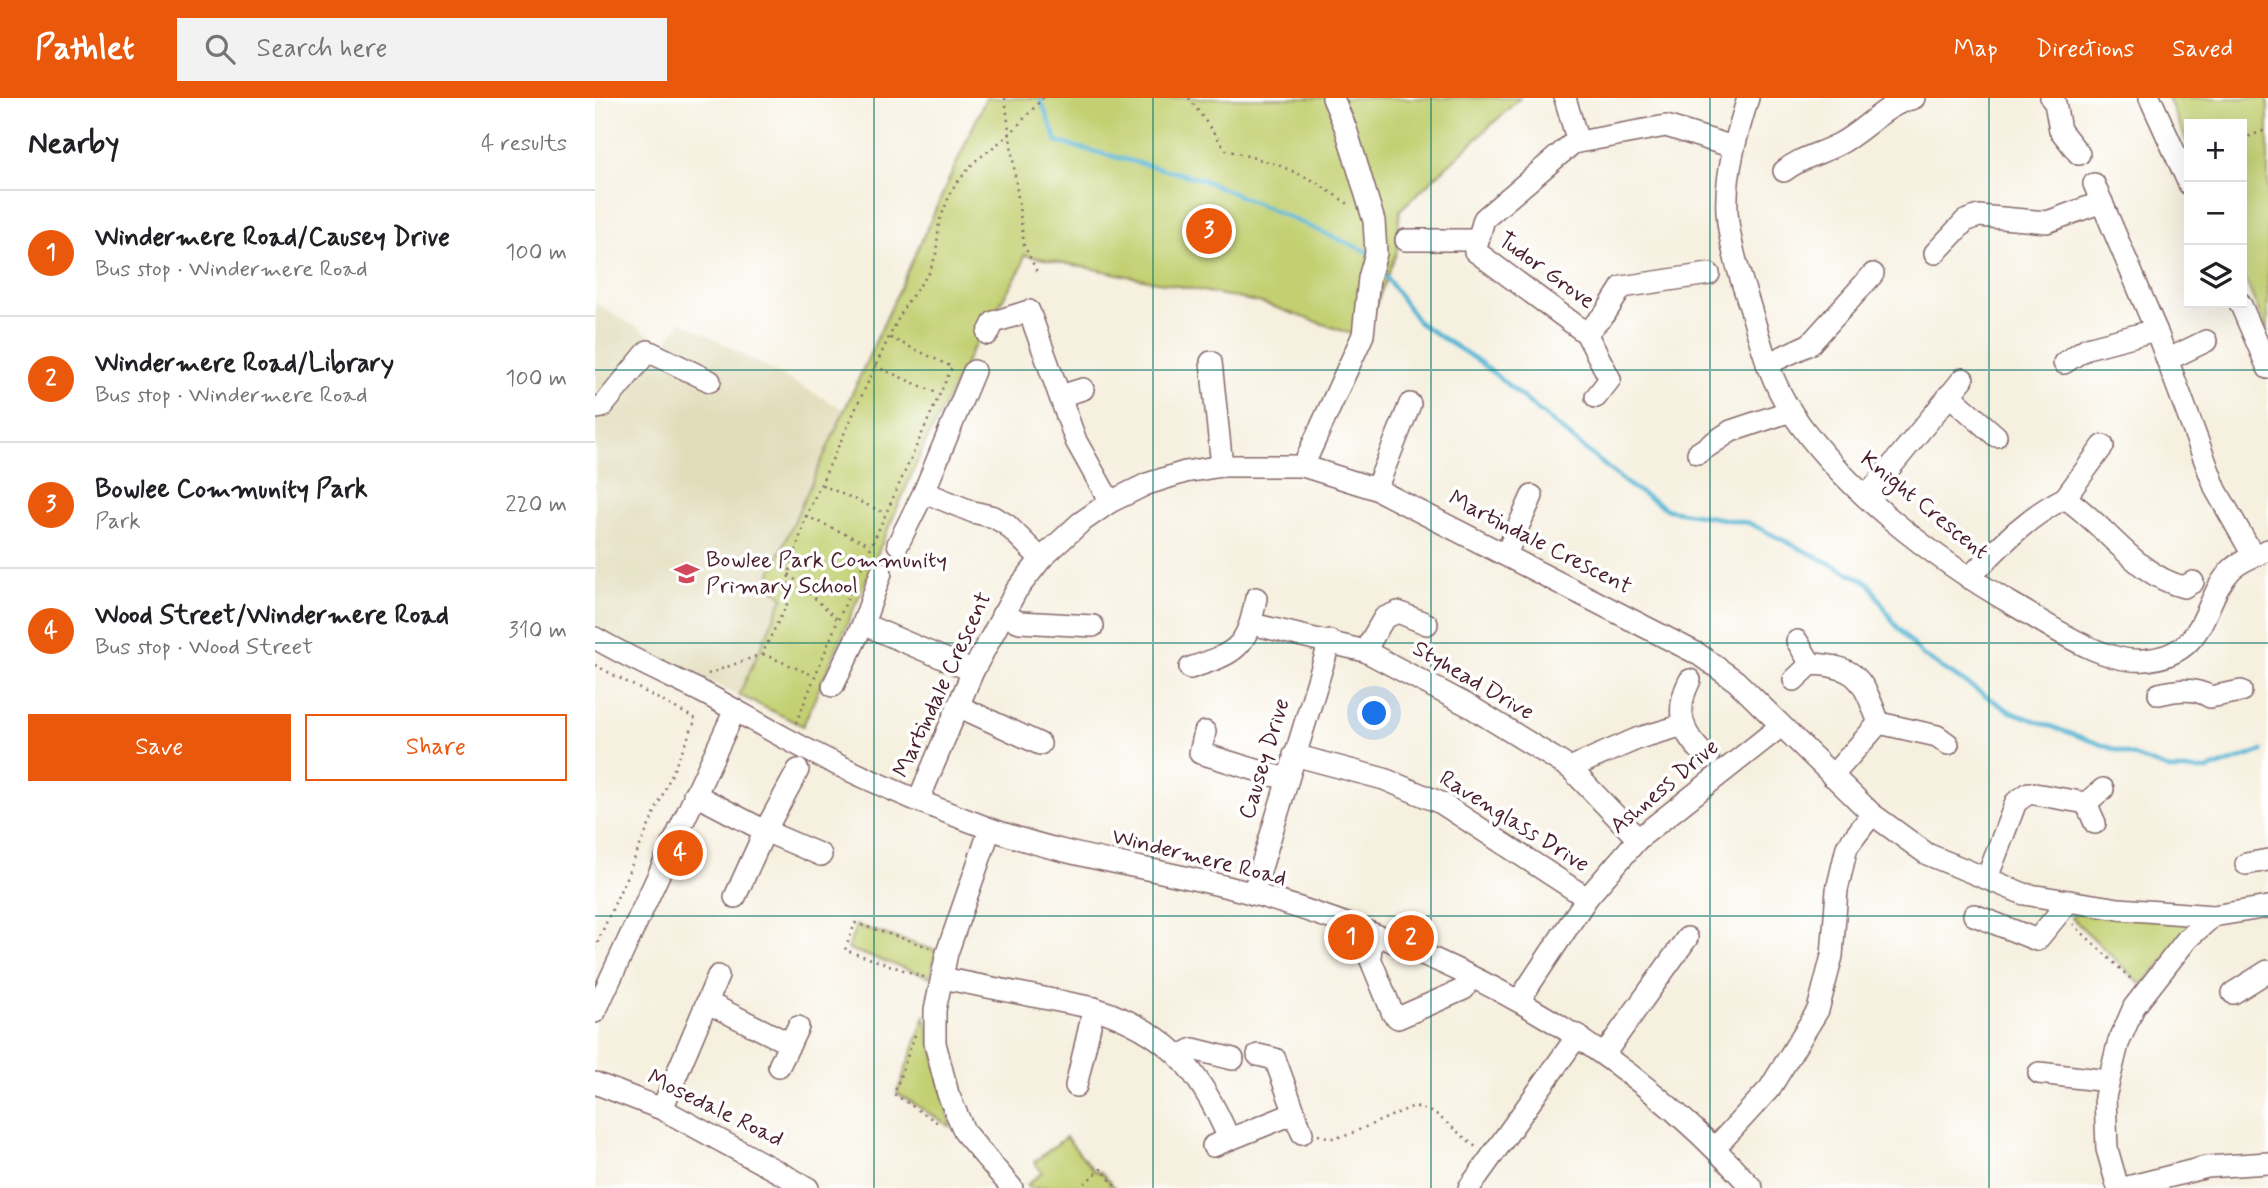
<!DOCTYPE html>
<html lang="en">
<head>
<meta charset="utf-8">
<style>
	body { margin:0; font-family:Mynerve,sans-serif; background:#f2f2f2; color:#202124 }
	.controls { position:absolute; right:21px; top:21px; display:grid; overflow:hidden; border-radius:0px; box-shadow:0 7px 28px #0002 }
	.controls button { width:63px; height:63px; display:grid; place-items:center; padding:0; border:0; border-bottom:2px solid #e0e0e0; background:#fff; color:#202124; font:35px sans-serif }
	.you { position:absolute; left:780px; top:616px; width:24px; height:24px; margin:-18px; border:5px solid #fff; border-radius:50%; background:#1a73e8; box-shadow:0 0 0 10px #1a73e833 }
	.badge { display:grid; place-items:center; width:46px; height:46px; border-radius:50%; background:#ea580c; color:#fff; font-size:23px; font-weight:700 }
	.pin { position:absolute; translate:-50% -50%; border:4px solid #fff; box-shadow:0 2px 7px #0006 }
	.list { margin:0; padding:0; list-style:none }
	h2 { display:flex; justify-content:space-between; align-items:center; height:91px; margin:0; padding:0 28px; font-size:30px }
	h2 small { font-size:23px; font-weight:400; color:#757577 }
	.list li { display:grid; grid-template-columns:46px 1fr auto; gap:21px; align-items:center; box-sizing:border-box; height:126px; padding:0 28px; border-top:2px solid #e0e0e0 }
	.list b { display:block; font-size:26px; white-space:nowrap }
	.list p { margin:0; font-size:23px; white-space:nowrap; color:#757577 }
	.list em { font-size:23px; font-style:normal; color:#757577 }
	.actions { display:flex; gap:14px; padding:21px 28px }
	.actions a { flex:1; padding:16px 0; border:2px solid #ea580c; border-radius:0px; text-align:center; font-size:24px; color:#ea580c }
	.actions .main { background:#ea580c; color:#fff }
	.icon { flex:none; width:38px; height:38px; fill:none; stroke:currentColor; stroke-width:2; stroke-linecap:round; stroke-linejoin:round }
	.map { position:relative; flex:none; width:1673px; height:1090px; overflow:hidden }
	header { display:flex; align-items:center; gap:42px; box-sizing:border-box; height:98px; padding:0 35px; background:#ea580c; color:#fff }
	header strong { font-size:33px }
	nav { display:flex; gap:38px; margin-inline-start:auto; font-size:24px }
	.search { width:490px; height:63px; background:#f2f2f2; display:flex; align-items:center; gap:18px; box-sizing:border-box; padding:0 24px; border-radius:0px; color:#757577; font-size:26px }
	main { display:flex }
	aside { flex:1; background:#fff }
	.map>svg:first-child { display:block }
	.built { fill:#e1dcba }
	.green { fill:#c2d072; stroke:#86784e; stroke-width:2 }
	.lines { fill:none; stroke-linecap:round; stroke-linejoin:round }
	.stream { stroke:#56b6d4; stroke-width:4.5 }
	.minor-casing { stroke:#86686a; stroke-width:24 }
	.path { stroke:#86686a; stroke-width:2.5; stroke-dasharray:2 5; stroke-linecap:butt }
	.minor { stroke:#fff; stroke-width:21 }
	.grid { fill:none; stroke:#0f766e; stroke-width:2; stroke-opacity:0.55 }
	.labels { text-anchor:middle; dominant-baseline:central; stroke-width:7; stroke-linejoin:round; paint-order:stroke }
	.street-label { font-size:23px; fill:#4a1f2b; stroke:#fff }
	.poi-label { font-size:23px; fill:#4a1f2b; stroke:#fff; text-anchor:start }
</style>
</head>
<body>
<header>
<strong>Pathlet</strong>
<div class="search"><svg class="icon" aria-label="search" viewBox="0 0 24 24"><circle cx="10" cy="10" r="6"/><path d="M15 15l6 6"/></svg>Search here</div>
<nav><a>Map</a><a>Directions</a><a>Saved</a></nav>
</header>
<main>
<aside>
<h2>Nearby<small>4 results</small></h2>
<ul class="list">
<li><span class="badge">1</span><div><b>Windermere Road/Causey Drive</b><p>Bus stop · Windermere Road</p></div><em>100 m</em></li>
<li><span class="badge">2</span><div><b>Windermere Road/Library</b><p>Bus stop · Windermere Road</p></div><em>100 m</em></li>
<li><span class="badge">3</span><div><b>Bowlee Community Park</b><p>Park</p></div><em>220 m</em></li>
<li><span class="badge">4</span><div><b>Wood Street/Windermere Road</b><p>Bus stop · Wood Street</p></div><em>310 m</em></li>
</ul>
<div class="actions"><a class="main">Save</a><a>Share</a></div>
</aside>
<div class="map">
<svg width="1673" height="1090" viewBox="0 0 1673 1090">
	<rect width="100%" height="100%" fill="#fff"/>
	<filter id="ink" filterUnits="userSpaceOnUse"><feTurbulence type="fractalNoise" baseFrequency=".0143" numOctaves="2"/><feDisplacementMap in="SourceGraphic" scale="14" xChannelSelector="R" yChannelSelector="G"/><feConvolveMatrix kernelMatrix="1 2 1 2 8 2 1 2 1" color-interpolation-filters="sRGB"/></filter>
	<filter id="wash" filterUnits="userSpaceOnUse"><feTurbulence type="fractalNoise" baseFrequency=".00686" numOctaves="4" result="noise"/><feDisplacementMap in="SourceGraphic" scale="28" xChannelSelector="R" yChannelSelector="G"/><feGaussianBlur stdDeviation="1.57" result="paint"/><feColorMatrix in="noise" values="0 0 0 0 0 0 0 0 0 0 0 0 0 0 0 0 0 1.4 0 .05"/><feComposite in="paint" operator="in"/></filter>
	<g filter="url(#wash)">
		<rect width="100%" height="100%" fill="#f6f0df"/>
		<!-- built -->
		<polygon class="built" points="0,205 70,246 86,223 250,312 172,482 189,499 144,597 0,530"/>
		<!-- green -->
		<g class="green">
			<polygon points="391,0 925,0 805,112 802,153 768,240 667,205 429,157 427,169 376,254 329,348 208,628 144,597 188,500 172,483"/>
			<polygon points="1573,0 1673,0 1673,236 1647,174 1647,26 1594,26 1594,49"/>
			<polygon points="1493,811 1592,821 1599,828 1547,887 1476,819"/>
			<polygon points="261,827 342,853 335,879 253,851"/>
			<polygon points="330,918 356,1029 302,995"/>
			<polygon points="471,1039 499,1073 506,1074 520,1090 435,1090 432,1087 447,1074 439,1064"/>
		</g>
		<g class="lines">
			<!-- stream -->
			<g class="stream">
				<polyline points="445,0 462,44 606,81 773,154"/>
				<polyline points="784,169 824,225 885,264 1032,386 1073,412 1154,425 1274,485 1299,525 1327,557 1416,614 1577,672 1612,672 1667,653"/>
			</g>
		</g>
	</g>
	<g filter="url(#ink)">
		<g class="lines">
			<defs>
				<g id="minor">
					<polyline points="970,0 983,44"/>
					<path d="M1153 0C1142 36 1130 76 1132 114 1134 146 1146 181 1156 212 1166 247 1176 284 1197 315 1250 393 1338 460 1419 507 1454 527 1508 566 1549 562 1614 557 1605 505 1636 472 1645 463 1661 457 1673 452"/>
					<polyline points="1456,0 1460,5 1465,32 1484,56"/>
					<polyline points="1555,0 1594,86"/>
					<path d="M1189 73C1206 59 1225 56 1244 46 1271 32 1288 7 1319 0"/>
					<polyline points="1499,86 1561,232 1621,392 1658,457"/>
					<polyline points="811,142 883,142"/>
					<polyline points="1340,155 1370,123 1384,118 1452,124 1507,104"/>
					<polyline points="1114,176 1027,189 1010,216 991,235 880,153 889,121 978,45 1071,28 1138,49"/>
					<polyline points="1645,205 1673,270"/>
					<polyline points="991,235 1015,281 1001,299"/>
					<polyline points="393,236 399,224 434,213 481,343 515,404"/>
					<polyline points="1572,262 1611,243"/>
					<polyline points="616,264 627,368"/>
					<polyline points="1469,265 1492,250 1561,232"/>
					<polyline points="1172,266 1215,246 1278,176"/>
					<polyline points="1354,297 1401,338"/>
					<polyline points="465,298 488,291"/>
					<polyline points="0,310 7,309 53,253 115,283"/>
					<polyline points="1103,355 1136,333 1196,313"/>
					<polyline points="708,368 768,237 774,180 781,155 779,123 751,31 738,0"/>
					<polyline points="781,391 815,306"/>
					<polyline points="329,394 378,414 399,419 412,427 446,461"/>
					<polyline points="1271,399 1368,281"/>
					<polyline points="1470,400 1508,348"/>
					<polyline points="303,446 329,394 379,273"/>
					<polyline points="911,456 937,398"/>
					<path d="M1374 480C1403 450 1431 419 1470 400 1511 427 1540 477 1589 489L1598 484"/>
					<polyline points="407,517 425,524 498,528"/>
					<polyline points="268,526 378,573"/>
					<polyline points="657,526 770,553 876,609 975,670 1043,741"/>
					<path d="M0 540C34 560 70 576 105 593 134 608 162 625 190 640 255 675 325 705 393 730 480 762 571 771 659 796 855 853 1020 937 1157 1090"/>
					<polyline points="1202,543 1216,566"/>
					<polyline points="770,553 789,520 803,514 832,526"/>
					<path d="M595 570C641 555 652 551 661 500"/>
					<path d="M1095 582C1079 612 1086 638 1113 659"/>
					<path d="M1199 582 1216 566C1264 568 1268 583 1284 625L1237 678"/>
					<polyline points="238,588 268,526 286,475"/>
					<path d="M1564 596C1581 592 1600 589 1615 599L1646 593"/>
					<polyline points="363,608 445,646"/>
					<polyline points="1284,625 1342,638 1353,646"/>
					<polyline points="610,634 605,655 691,681"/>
					<polyline points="699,657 789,681 846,705 992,800"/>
					<polyline points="975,670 1044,640 1089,627"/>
					<polyline points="99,696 170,733 226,757"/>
					<polyline points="324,701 378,573 421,493 446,461 485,425 515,404 552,386 590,374 627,368 708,368 781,391 1103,556 1141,583 1277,716 1332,756 1429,796 1524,811 1618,818"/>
					<polyline points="1491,705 1500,725"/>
					<polyline points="395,731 352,855 340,912 340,945 353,996 370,1035 417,1090"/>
					<polyline points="1651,766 1673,762"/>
					<polyline points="1392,780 1421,704 1434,695 1491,705 1508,691"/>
					<polyline points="658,796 735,543"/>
					<polyline points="140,799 170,733 203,672"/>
					<polyline points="1379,817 1442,842 1474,803"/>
					<polyline points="777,838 775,860 798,916 803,920 869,891 876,879"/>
					<path d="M347 880 499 910C573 934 604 970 634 1041"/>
					<polyline points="1638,895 1673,873"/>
					<polyline points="925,901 992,800 1043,741 1186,628"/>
					<polyline points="113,905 195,946"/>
					<polyline points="0,914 140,612"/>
					<polyline points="1010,955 1092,840"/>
					<polyline points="663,957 680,961 707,1035"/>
					<polyline points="585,958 598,951 638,961"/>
					<polyline points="184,968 203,929"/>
					<polyline points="1444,975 1513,983"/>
					<polyline points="0,985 67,1011 213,1090"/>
					<polyline points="481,988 499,910"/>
					<polyline points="67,1011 123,878"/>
					<polyline points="618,1048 700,1015"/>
					<polyline points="1121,1049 1175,990 1223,912 1237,858 1242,792 1252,749 1277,716"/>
					<polyline points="874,1090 983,937"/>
					<polyline points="1523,1090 1512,1051 1510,999 1523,946 1539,909 1593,840 1618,818 1673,809"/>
					<polyline points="1529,1090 1612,1069 1673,1065"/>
				</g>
			</defs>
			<!-- minor casing -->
			<use href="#minor" class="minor-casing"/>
			<!-- path -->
			<g class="path">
				<polyline points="410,0 429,147 442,174"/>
				<polyline points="594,0 631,52 681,66 717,82 755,107"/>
				<polyline points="1647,41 1673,31"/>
				<polyline points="280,268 344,296"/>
				<polyline points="227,387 290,415"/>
				<polyline points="211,418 275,447"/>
				<polyline points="194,476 243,522"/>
				<polyline points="168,556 220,578"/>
				<polyline points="0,567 101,621 0,850"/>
				<polyline points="113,576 167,556 193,504 194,476 211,418 294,239 311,206 334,175 341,157 344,124 357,91 379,64 414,37 448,0"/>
				<polyline points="201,625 243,522 357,269 294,239"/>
				<polyline points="1478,826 1537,882"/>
				<polyline points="329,879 250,852 260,825 334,849"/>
				<polyline points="320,937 299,996 346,1027"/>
				<polyline points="723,1037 738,1040 750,1038 819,1008 841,1016 882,1050"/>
				<polyline points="484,1090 506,1071 522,1090"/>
			</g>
			<!-- minor -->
			<use href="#minor" class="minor"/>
		</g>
	</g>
	<!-- grid -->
	<path class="grid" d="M279 0V1090M558 0V1090M836 0V1090M1115 0V1090M1394 0V1090M0 272H1673M0 545H1673M0 818H1673"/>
	<!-- icons -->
	<defs>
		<symbol id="school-bare" viewBox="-9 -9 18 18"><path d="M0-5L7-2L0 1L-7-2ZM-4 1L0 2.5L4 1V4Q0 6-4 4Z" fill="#d1495b" stroke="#fff" stroke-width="2.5" paint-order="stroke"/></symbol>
	</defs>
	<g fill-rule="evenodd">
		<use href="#school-bare" x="74" y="458" width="35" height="35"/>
	</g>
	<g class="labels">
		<!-- street labels -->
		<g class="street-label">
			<text transform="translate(951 173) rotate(36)">Tudor Grove</text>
			<text transform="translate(1329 408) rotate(39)">Knight Crescent</text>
			<text transform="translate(945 445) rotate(27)">Martindale Crescent</text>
			<text transform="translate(878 583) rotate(30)">Styhead Drive</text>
			<text transform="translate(348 587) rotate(-65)">Martindale Crescent</text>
			<text transform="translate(670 661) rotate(-73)">Causey Drive</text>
			<text transform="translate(1070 689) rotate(-40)">Ashness Drive</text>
			<text transform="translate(919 724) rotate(32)">Ravenglass Drive</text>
			<text transform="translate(604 760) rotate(14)">Windermere Road</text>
			<text transform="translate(120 1011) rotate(26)">Mosedale Road</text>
		</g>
		<!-- poi labels -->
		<g class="poi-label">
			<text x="111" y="463">Bowlee Park Community<tspan x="111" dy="26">Primary School</tspan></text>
		</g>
	</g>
</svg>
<div class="controls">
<button>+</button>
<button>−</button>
<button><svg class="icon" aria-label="layers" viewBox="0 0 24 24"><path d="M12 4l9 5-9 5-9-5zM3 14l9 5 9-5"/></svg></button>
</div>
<div class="you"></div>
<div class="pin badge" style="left:756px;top:839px">1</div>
<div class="pin badge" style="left:816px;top:840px">2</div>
<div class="pin badge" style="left:614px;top:133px">3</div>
<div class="pin badge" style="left:85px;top:755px">4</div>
</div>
</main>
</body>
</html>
